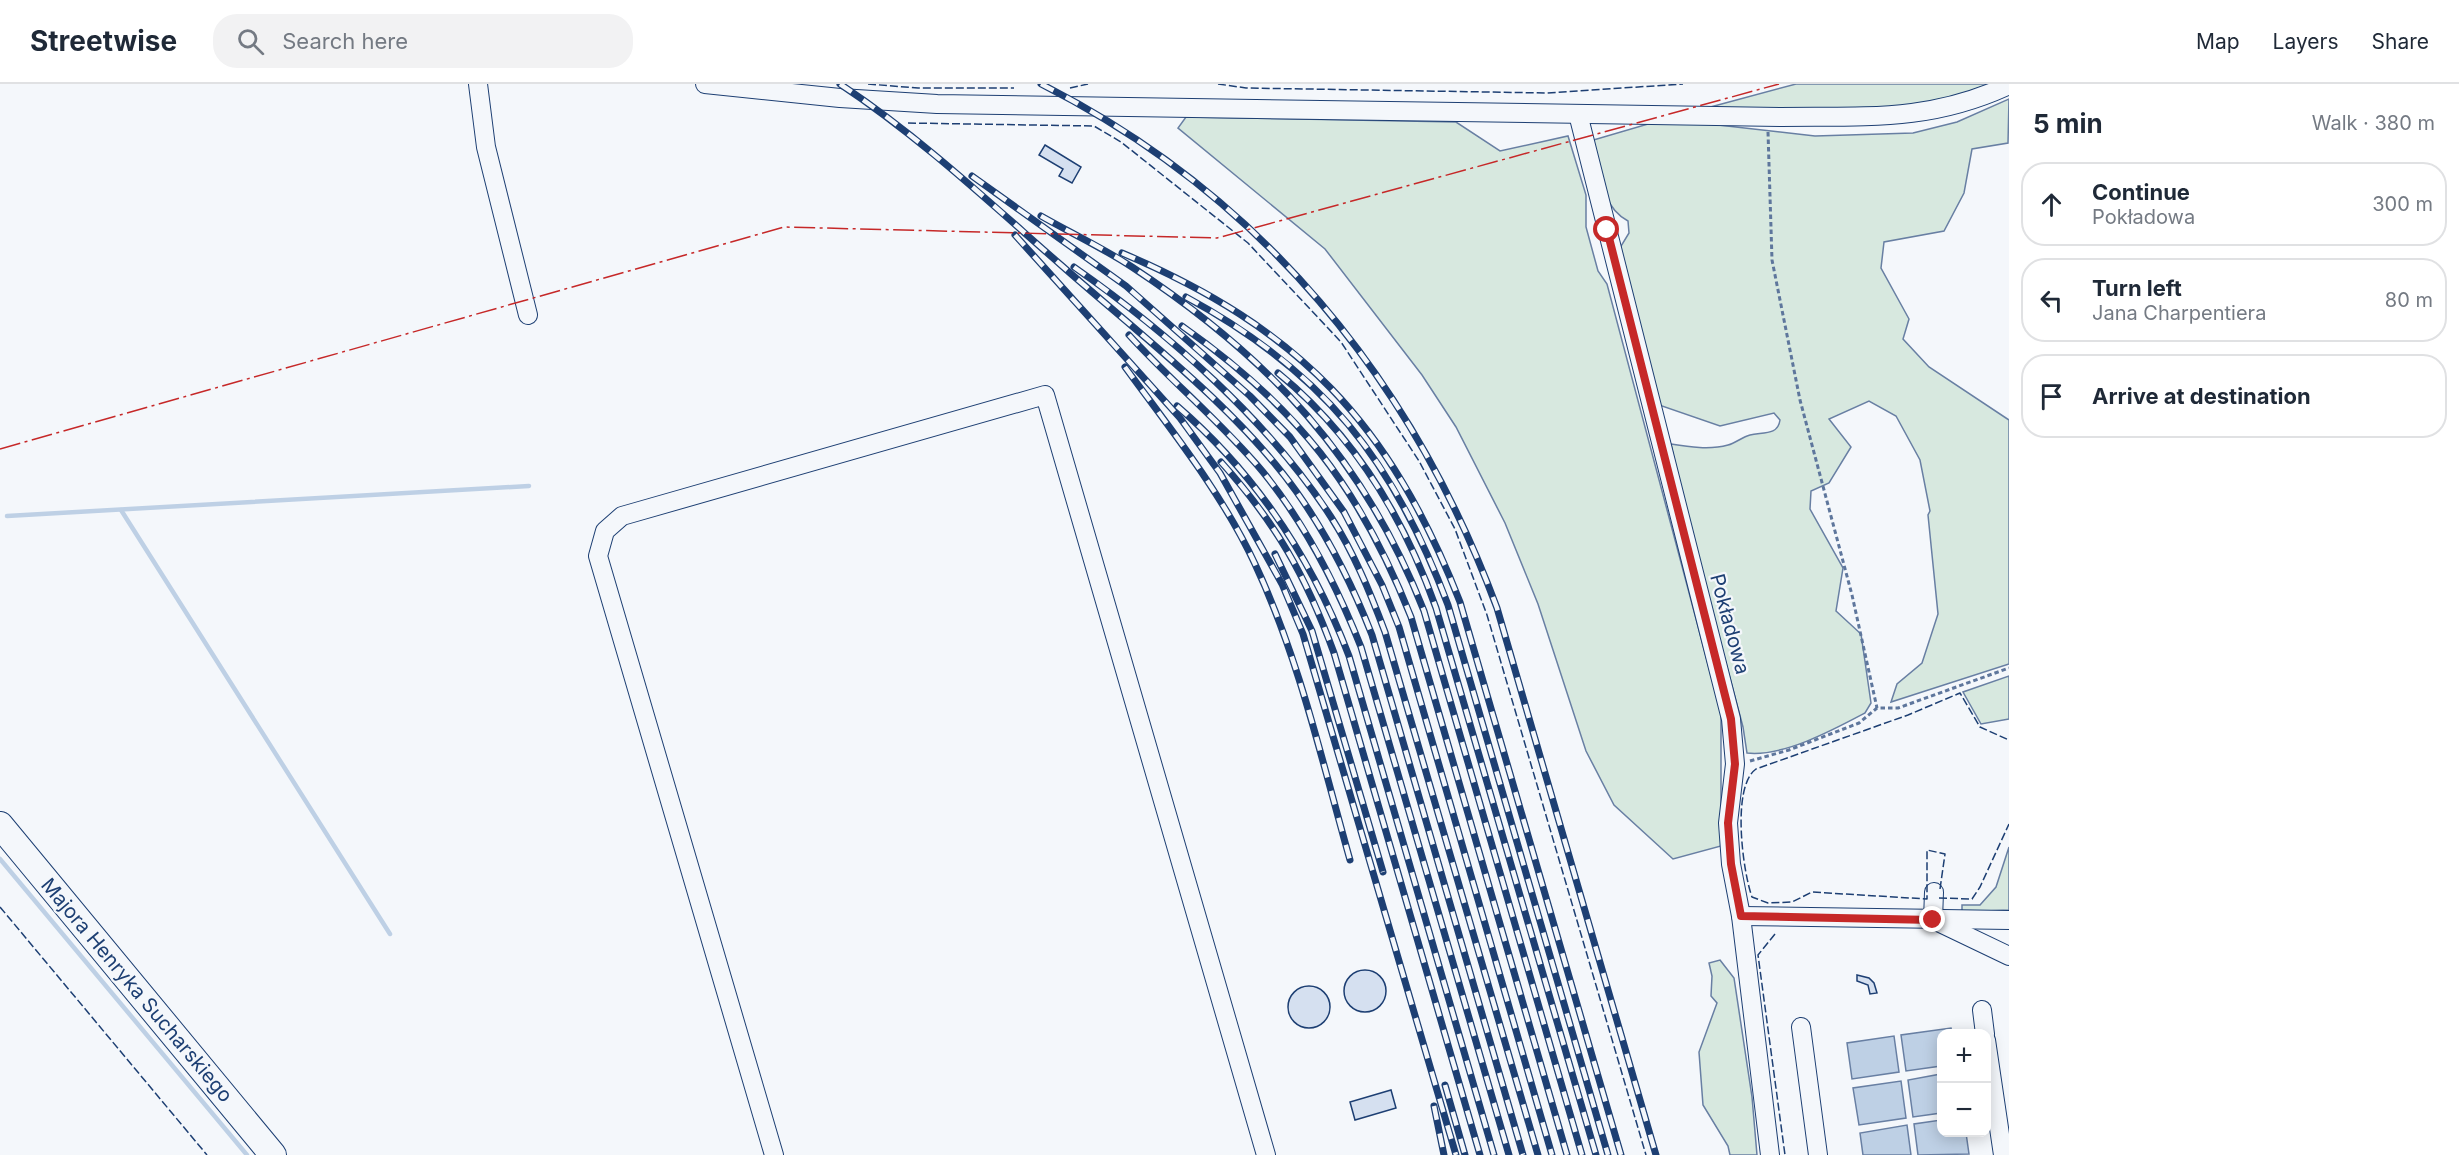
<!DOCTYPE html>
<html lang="en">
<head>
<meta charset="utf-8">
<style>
	body { margin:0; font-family:Inter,sans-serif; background:#f2f2f3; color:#1f2937 }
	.controls { position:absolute; right:18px; bottom:18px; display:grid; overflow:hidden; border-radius:12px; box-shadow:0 3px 15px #0003 }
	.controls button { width:54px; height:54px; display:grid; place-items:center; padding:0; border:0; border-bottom:2px solid #e0e1e3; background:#fff; color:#1f2937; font:30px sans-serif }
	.stop { position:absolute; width:18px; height:18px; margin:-14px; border:4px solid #c62828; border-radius:50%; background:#fff }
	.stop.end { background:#c62828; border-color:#fff; box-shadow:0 2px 6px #0008 }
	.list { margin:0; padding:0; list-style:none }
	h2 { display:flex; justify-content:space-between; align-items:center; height:78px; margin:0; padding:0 24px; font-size:26px }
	h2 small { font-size:20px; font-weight:400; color:#747a83 }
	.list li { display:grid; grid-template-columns:39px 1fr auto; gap:18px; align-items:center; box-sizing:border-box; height:84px; margin:0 12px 12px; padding:0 12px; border:2px solid #e0e1e3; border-radius:24px }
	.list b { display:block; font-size:22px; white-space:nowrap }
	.list p { margin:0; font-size:20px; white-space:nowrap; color:#747a83 }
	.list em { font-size:20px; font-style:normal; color:#747a83 }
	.icon { flex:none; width:33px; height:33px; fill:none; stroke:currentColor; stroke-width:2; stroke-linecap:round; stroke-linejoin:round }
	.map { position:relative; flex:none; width:2009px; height:1071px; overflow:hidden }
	header { display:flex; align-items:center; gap:36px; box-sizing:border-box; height:84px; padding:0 30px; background:#fff; border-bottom:2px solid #e0e1e3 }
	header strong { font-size:28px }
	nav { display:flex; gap:33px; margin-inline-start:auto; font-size:21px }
	.search { width:420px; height:54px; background:#f2f2f3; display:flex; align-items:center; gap:15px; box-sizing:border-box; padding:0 21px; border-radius:24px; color:#747a83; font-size:22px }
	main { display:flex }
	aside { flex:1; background:#fff }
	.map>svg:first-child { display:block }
	.green { fill:#d7e8df; stroke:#687fa3; stroke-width:1.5 }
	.water { fill:#bed0e5; stroke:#687fa3; stroke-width:1.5 }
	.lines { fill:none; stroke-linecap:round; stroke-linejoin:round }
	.stream { stroke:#bed0e5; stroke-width:4.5 }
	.building { fill:#d5e0f0; stroke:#1d3f73; stroke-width:1.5 }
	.minor-casing { stroke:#1d3f73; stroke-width:20 }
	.highway-casing { stroke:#1d3f73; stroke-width:28 }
	.path { stroke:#5e769c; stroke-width:3; stroke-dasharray:4.5 3; stroke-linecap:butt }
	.minor { stroke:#f4f7fb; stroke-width:18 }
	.highway { stroke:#f4f7fb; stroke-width:26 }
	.rail-casing { stroke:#1d3f73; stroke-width:7 }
	.rail { stroke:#f4f7fb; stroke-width:4.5; stroke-dasharray:14; stroke-linecap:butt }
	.fence { stroke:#1d3f73; stroke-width:1.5; stroke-dasharray:8 3; stroke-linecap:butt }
	.power { stroke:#c62828; stroke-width:1.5; stroke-dasharray:21 4.5 3 4.5; stroke-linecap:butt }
	.route { stroke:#c62828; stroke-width:8 }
	.labels { text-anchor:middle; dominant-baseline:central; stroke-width:4.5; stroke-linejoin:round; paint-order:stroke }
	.street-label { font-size:20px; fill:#1d3f73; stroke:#f4f7fb }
</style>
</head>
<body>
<header>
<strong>Streetwise</strong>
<div class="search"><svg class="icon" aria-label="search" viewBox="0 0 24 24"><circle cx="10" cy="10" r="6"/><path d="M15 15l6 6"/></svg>Search here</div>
<nav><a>Map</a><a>Layers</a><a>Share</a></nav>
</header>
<main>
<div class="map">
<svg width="2009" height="1071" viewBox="0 0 2009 1071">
	<rect width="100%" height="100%" fill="#f4f7fb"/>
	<!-- green -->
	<g class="green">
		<polygon points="1796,0 1989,0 1938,19 1900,26 1703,25"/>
		<path d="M2009 15 2008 59 1972 65 1964 109 1944 147 1884 158 1881 184 1909 235 1903 255 1929 283 2009 336V580L1891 618 1897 600 1922 579 1938 530 1928 431 1930 427 1920 376 1896 332 1869 317 1829 335 1851 363 1829 399 1811 407 1810 425 1843 484 1836 527 1861 550 1871 619 1865 629C1833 646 1783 673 1747 669L1743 643 1681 411 1671 360C1689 363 1710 366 1728 361 1736 359 1742 353 1750 351 1762 348 1778 352 1780 336L1774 329 1720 342 1659 321 1618 167 1629 149 1628 137C1601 123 1597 84 1590 57L1665 35 1815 52 1913 49 1957 38Z"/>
		<polygon points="1186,33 1456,38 1500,67 1568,52 1586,111 1586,143 1598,187 1607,200 1721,629 1721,762 1673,775 1614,721 1586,667 1538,520 1505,439 1456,343 1422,291 1325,165 1178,44"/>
		<polygon points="2009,592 2009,635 1981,640 1963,608"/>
		<polygon points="2009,763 2009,826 1962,828 1962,821 1980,821 1996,803"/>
		<polygon points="1720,876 1734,894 1752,1013 1757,1071 1730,1071 1728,1062 1703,1021 1699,968 1717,919 1711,912 1712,892 1709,879"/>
	</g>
	<!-- water -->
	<g class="water">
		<polygon points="1951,944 1952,949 1942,950 1941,982 1906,987 1901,951"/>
		<polygon points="1894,952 1899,988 1852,995 1847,959"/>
		<polygon points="1941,990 1941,1029 1913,1033 1908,996"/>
		<polygon points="1901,997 1906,1034 1859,1041 1853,1004"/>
		<polygon points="1941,1036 1942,1048 1966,1049 1969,1070 1918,1071 1914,1040"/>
		<polygon points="1907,1041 1911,1071 1863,1071 1860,1049"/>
	</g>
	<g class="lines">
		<!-- stream -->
		<g class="stream">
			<polyline points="121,426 390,850"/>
			<polyline points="7,432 529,402"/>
			<polyline points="0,775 247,1071"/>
		</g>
	</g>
	<!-- building -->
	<g class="building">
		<polygon points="1045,61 1081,83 1072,99 1059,92 1063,85 1039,71"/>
		<circle cx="1365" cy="907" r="21"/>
		<polygon points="1857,891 1869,894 1874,899 1877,909 1870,910 1868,901 1857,897"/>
		<circle cx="1309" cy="923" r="21"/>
		<polygon points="1391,1006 1396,1024 1355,1036 1350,1018"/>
	</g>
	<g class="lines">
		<defs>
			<g id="minor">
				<polyline points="478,0 486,63 528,231"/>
				<path d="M705 0 840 14 937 20 1780 33C1865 32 1930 38 2009 1"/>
				<polyline points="1578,30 1731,635 1735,680 1728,739 1731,780 1741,832 1770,1071"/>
				<polyline points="1741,832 2009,836"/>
				<polyline points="1933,836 1934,808"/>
				<polyline points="1938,838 2009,872"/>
				<polyline points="1982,926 1985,950"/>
				<polyline points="1801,943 1818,1071"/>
				<polyline points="1986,956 2003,1071"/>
				<polyline points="774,1071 598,472 605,447 622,432 1045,311 1266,1071"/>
			</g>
			<polyline id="highway" points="0,741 273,1071"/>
		</defs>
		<!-- minor casing -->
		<use href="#minor" class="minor-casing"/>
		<!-- highway casing -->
		<use href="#highway" class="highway-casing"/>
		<!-- path -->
		<g class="path">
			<polyline points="1768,48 1772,176 1800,316 1852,511 1877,624"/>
			<polyline points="1750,677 1789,666 1859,639 1877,624 1898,624 2009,584"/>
		</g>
		<!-- minor -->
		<use href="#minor" class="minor"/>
		<!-- highway -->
		<use href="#highway" class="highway"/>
		<defs>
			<g id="rail">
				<path d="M840 0C920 53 989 118 1061 181 1139 250 1236 323 1296 407 1328 452 1352 500 1372 551L1523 1071"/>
				<path d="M1041 0C1261 111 1412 295 1497 524L1656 1071"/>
				<polyline points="972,92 1126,202 1250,312 1290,353 1344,428 1382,501 1399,543 1552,1071"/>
				<path d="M1041 132C1071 149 1103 164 1132 183 1269 273 1364 374 1424 527L1582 1071"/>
				<polyline points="1015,151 1180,334 1220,389 1282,500 1303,550 1456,1071"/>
				<path d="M1122 169C1299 244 1390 339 1460 518L1621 1071"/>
				<path d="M1074 183C1167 248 1269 337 1331 433 1354 469 1370 508 1385 548L1538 1071"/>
				<path d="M1186 213C1324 288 1393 375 1448 521L1608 1071"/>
				<path d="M1182 242C1297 323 1359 402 1411 533L1567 1071"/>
				<path d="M1129 251C1172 298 1222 339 1263 388 1306 441 1336 500 1361 563L1509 1071"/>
				<path d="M1125 283C1171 346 1222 409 1255 480 1299 574 1322 677 1350 776"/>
				<path d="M1278 289C1353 350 1404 434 1436 524L1596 1071"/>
				<path d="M1177 322C1256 390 1312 475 1349 572L1494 1071"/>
				<path d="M1221 378C1276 439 1306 492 1334 569L1480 1071"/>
				<polyline points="1275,470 1312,547 1383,788"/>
				<polyline points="1445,1001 1465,1071"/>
				<polyline points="1434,1022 1444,1071"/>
			</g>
		</defs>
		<!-- rail casing -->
		<use href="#rail" class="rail-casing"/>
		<!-- rail -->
		<use href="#rail" class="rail"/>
		<!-- fence -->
		<g class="fence">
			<polyline points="868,0 918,4 1014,4"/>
			<polyline points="1218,0 1246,4 1547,9 1683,0"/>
			<polyline points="1070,4 1088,0"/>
			<polyline points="908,39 1094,42 1121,58 1248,159 1341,258 1419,377 1455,445 1487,531 1646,1071"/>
			<path d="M1940 805 1945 770 1927 766V815L1812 808 1792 818 1768 819 1752 813C1743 788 1731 703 1756 685L1908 631 1960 609 1980 643 2009 656"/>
			<polyline points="1939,814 1972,815 1980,803 2009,740"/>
			<polyline points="0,823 207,1071"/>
			<polyline points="1775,850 1758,871 1785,1071"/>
		</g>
		<!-- power -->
		<polyline class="power" points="0,365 784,143 1217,154 1779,0"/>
	</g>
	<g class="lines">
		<!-- route -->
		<polyline class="route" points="1607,146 1731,635 1735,680 1728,739 1731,780 1741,832 1933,836"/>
	</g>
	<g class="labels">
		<!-- street labels -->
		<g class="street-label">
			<text transform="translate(1730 540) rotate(75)">Pokładowa</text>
			<text transform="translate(137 906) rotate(50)">Majora Henryka Sucharskiego</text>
		</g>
	</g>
</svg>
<div class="controls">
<button>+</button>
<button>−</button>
</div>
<div class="stop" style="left:1607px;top:146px"></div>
<div class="stop end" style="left:1933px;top:836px"></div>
</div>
<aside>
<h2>5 min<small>Walk · 380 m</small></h2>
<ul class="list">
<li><svg class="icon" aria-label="ahead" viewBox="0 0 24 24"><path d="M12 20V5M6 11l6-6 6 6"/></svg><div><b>Continue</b><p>Pokładowa</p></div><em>300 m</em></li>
<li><svg class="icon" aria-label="left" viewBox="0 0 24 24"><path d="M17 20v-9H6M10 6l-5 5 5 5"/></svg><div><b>Turn left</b><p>Jana Charpentiera</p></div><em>80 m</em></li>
<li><svg class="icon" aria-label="arrive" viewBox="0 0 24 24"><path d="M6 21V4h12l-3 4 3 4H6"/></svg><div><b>Arrive at destination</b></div></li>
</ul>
</aside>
</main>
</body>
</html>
